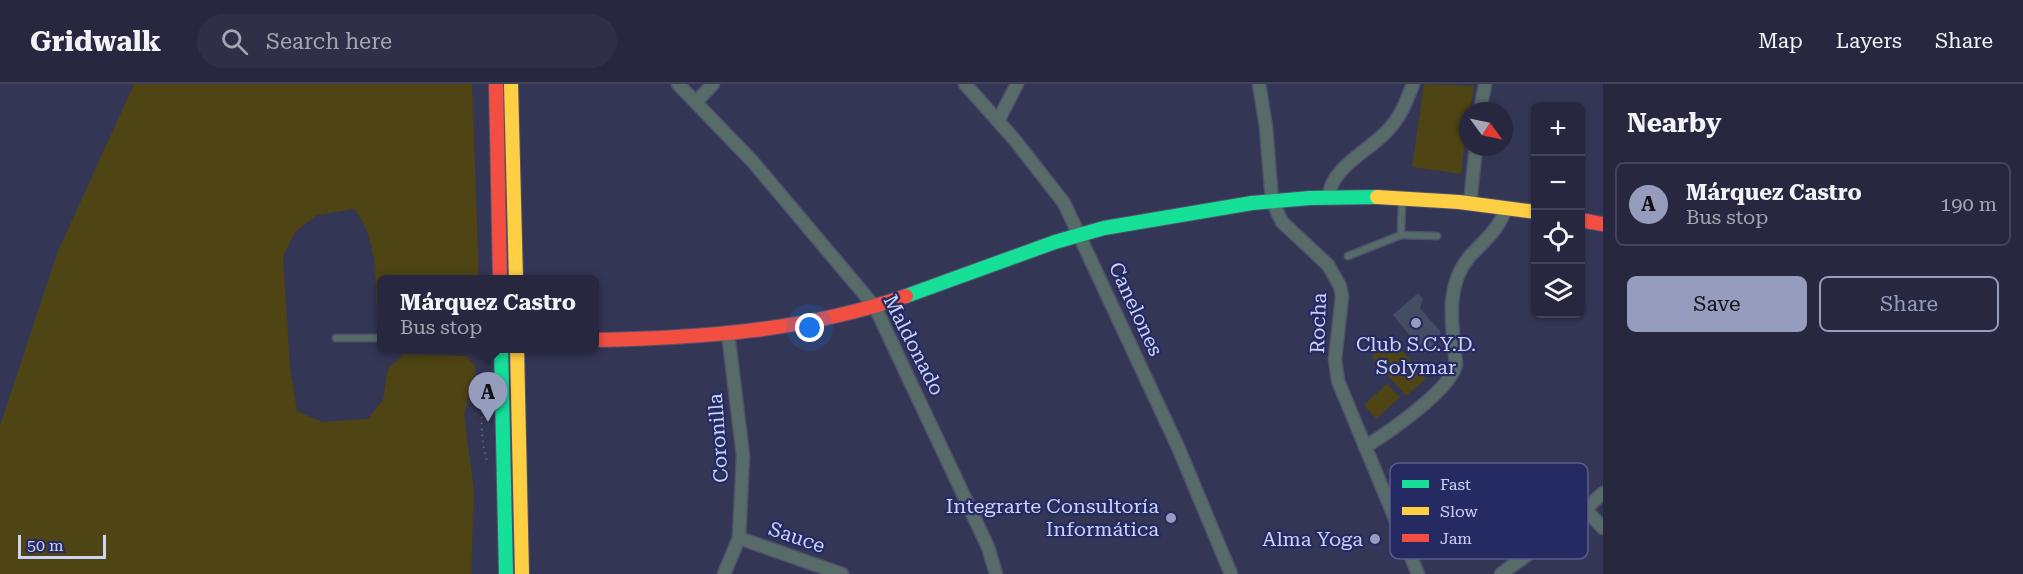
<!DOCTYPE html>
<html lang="en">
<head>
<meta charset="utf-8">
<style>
	body { margin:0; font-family:"Roboto Serif",serif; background:#2f3047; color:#f1f3f6 }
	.controls { position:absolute; right:18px; top:18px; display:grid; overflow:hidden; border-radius:9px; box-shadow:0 2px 4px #0004 }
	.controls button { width:54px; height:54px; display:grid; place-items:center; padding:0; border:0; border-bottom:2px solid #434459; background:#272840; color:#f1f3f6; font:30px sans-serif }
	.compass { position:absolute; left:1459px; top:18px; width:54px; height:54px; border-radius:50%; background:#272840; box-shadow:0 2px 4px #0004; rotate:123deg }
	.scale { position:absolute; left:18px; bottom:15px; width:88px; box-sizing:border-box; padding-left:6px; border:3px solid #cbd3f6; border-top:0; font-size:16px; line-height:21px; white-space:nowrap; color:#cbd3f6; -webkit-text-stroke:4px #262a63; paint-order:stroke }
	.you { position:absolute; left:810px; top:244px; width:21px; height:21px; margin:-15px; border:4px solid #fff; border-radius:50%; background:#1a73e8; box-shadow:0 0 0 9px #1a73e833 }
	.badge { display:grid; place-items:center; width:39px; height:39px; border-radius:50%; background:#969cbe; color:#111; font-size:20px; font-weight:700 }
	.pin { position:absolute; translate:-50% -50px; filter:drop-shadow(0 2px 3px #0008) }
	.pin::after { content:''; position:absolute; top:32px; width:21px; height:18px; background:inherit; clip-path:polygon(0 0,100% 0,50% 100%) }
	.popup { position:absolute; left:377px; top:191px; width:222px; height:78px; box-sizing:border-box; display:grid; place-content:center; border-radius:9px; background:#272840; filter:drop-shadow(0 2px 4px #0005); font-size:20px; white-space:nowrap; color:#a4a6b1 }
	.popup b { font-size:22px; color:#f1f3f6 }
	.popup::after { content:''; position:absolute; left:50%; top:100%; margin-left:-12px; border:12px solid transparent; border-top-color:#272840 }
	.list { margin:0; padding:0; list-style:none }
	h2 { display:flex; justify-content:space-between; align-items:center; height:78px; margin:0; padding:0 24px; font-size:26px }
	h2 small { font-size:20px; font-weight:400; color:#a4a6b1 }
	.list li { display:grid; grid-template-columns:39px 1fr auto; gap:18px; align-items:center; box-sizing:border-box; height:84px; margin:0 12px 12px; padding:0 12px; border:2px solid #434459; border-radius:9px }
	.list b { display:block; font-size:22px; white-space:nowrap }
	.list p { margin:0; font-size:20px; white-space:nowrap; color:#a4a6b1 }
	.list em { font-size:20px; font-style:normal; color:#a4a6b1 }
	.actions { display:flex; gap:12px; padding:18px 24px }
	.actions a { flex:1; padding:14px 0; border:2px solid #969cbe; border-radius:9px; text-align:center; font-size:21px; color:#969cbe }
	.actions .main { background:#969cbe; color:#111 }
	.icon { flex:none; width:33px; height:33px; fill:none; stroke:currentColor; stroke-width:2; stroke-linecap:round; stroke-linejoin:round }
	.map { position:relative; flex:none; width:1603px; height:490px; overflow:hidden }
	header { display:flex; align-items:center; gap:36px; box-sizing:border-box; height:84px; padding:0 30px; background:#272840; border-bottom:2px solid #434459 }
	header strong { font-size:28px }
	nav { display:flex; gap:33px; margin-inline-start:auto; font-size:21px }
	.search { width:420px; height:54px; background:#2f3047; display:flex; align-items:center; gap:15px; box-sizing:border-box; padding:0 21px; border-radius:33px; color:#a4a6b1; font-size:22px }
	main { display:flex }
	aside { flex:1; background:#272840 }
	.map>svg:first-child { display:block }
	.green { fill:#4f4413 }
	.building { fill:#444d64 }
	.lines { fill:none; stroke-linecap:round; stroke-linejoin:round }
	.lane-casing { stroke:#4f526c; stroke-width:9 }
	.street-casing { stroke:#4f526c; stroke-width:15 }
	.fast-casing { stroke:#4f526c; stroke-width:16 }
	.slow-casing { stroke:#4f526c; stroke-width:16 }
	.jam-casing { stroke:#4f526c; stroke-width:16 }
	.path { stroke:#5e6a6f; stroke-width:2; stroke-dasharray:1.5 4.5; stroke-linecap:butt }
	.lane { stroke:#576c68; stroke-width:6 }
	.street { stroke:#576c68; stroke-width:12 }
	.fast { stroke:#16e098; stroke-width:14 }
	.slow { stroke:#ffcf43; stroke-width:14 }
	.jam { stroke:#f24e42; stroke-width:14 }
	.poi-dot { fill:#969cbe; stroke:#262a63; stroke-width:2 }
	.labels { text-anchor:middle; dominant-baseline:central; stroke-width:4.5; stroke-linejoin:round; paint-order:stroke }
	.street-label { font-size:20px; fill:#cbd3f6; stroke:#262a63 }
	.poi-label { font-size:20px; fill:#cbd3f6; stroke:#262a63; text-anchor:end }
	.key { fill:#262a63; stroke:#585d8f; stroke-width:1.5 }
	.key-label { font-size:16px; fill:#cbd3f6 }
</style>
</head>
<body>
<header>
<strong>Gridwalk</strong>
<div class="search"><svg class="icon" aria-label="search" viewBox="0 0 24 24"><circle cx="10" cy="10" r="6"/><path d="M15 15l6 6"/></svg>Search here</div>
<nav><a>Map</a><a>Layers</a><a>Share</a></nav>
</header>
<main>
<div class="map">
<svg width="1603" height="490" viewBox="0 0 1603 490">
	<rect width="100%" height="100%" fill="#343655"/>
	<!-- green -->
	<g class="green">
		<path d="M134 0H472L479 195 382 196 381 237 377 236C375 198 379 156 354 125L317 131 295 148 283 172 290 283 297 327 322 338 368 335 383 316 388 284 405 270 467 272 476 284 464 331 474 407 471 490H0V342L58 167Z"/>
		<polygon points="1424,0 1474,2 1470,27 1468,27 1461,90 1412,83"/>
		<polygon points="1392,255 1426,295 1406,312 1372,273"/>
		<polygon points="1387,300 1400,313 1376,335 1364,321"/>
	</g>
	<!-- building -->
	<polygon class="building" points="1418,209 1423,215 1420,224 1440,247 1441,254 1424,269 1393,231"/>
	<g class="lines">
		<defs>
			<g id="lane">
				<polyline points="1401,151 1437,152"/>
				<polyline points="1348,172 1401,151 1402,116"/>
				<polyline points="336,254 382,254"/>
			</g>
			<g id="street">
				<polyline points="678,0 753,78 875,223 988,463 996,490"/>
				<polyline points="965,0 1014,55 1064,119 1178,363 1231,490"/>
				<polyline points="1259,0 1266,43 1272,117 1282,138 1328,181 1340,202 1342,213 1335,275 1338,297 1418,490"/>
				<polyline points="696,18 713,0"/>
				<polyline points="1480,27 1485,0"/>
				<polyline points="998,37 1017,0"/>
				<path d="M1329 113C1330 83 1371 66 1389 45 1401 32 1407 16 1413 0"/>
				<polyline points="1470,119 1476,63"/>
				<path d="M1365 363C1389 348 1449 307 1456 281 1453 244 1443 204 1470 172 1485 156 1499 145 1506 124"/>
				<polyline points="1585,425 1603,444"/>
				<polyline points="739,454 842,490"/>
				<polyline points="724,490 739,454 743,372 728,249"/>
				<polyline points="1501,490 1565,443 1603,409"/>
			</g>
			<g id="fast">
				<polyline points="906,212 1055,158 1104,144 1252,119 1310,114 1377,113"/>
				<polyline points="501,264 506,490"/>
			</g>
			<g id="slow">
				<polyline points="511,0 516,196"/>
				<polyline points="1377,113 1459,118 1536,128"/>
				<polyline points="517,264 522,490"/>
			</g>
			<g id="jam">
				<polyline points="496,0 500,196"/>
				<polyline points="1580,136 1603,140"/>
				<path d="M594 256C700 254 805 247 906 212"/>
			</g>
		</defs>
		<!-- lane casing -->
		<use href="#lane" class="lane-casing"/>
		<!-- street casing -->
		<use href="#street" class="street-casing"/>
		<!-- fast casing -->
		<use href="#fast" class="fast-casing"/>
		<!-- slow casing -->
		<use href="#slow" class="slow-casing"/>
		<!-- jam casing -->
		<use href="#jam" class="jam-casing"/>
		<!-- path -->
		<path class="path" d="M486 303C480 328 480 353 487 377"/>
		<!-- lane -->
		<use href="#lane" class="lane"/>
		<!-- street -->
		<use href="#street" class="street"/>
		<!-- fast -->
		<use href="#fast" class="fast"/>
		<!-- slow -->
		<use href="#slow" class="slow"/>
		<!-- jam -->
		<use href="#jam" class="jam"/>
	</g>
	<!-- markers -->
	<g class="poi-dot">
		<circle cx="1416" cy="239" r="6"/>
		<circle cx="1171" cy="434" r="6"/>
		<circle cx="1375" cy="455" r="6"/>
	</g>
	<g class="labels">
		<!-- street labels -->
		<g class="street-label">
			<text transform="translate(1136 225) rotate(65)">Canelones</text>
			<text transform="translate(1318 239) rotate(-88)">Rocha</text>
			<text transform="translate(914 261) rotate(63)">Maldonado</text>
			<text transform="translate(718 354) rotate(-94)">Coronilla</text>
			<text transform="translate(797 453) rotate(19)">Sauce</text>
		</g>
		<!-- poi labels -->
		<g class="poi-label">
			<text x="1416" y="260" text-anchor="middle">Club S.C.Y.D.<tspan x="1416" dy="23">Solymar</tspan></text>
			<text x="1159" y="422">Integrarte Consultoría<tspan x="1159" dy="23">Informática</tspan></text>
			<text x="1363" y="455">Alma Yoga</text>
		</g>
	</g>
	<!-- legend -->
	<rect x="1390" y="379" width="198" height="96" rx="9" class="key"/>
	<rect x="1402" y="396" width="27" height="8" fill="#16e098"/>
	<rect x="1402" y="423" width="27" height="8" fill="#ffcf43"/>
	<rect x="1402" y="450" width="27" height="8" fill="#f24e42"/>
	<g class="key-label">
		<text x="1440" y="406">Fast</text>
		<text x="1440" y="433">Slow</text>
		<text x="1440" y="460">Jam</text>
	</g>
</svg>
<div class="controls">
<button>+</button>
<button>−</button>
<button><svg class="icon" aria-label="locate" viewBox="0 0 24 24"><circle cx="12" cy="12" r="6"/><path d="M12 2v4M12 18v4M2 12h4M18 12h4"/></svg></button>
<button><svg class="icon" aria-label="layers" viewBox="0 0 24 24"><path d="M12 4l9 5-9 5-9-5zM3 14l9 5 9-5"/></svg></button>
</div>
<svg class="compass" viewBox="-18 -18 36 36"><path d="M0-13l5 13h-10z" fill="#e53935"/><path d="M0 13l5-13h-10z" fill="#a4a6b1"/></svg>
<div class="scale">50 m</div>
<div class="you"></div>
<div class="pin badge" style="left:488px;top:338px">A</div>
<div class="popup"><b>Márquez Castro</b>Bus stop</div>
</div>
<aside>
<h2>Nearby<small></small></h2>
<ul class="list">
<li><span class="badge">A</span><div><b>Márquez Castro</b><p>Bus stop</p></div><em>190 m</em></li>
</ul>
<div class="actions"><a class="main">Save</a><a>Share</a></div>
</aside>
</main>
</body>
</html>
